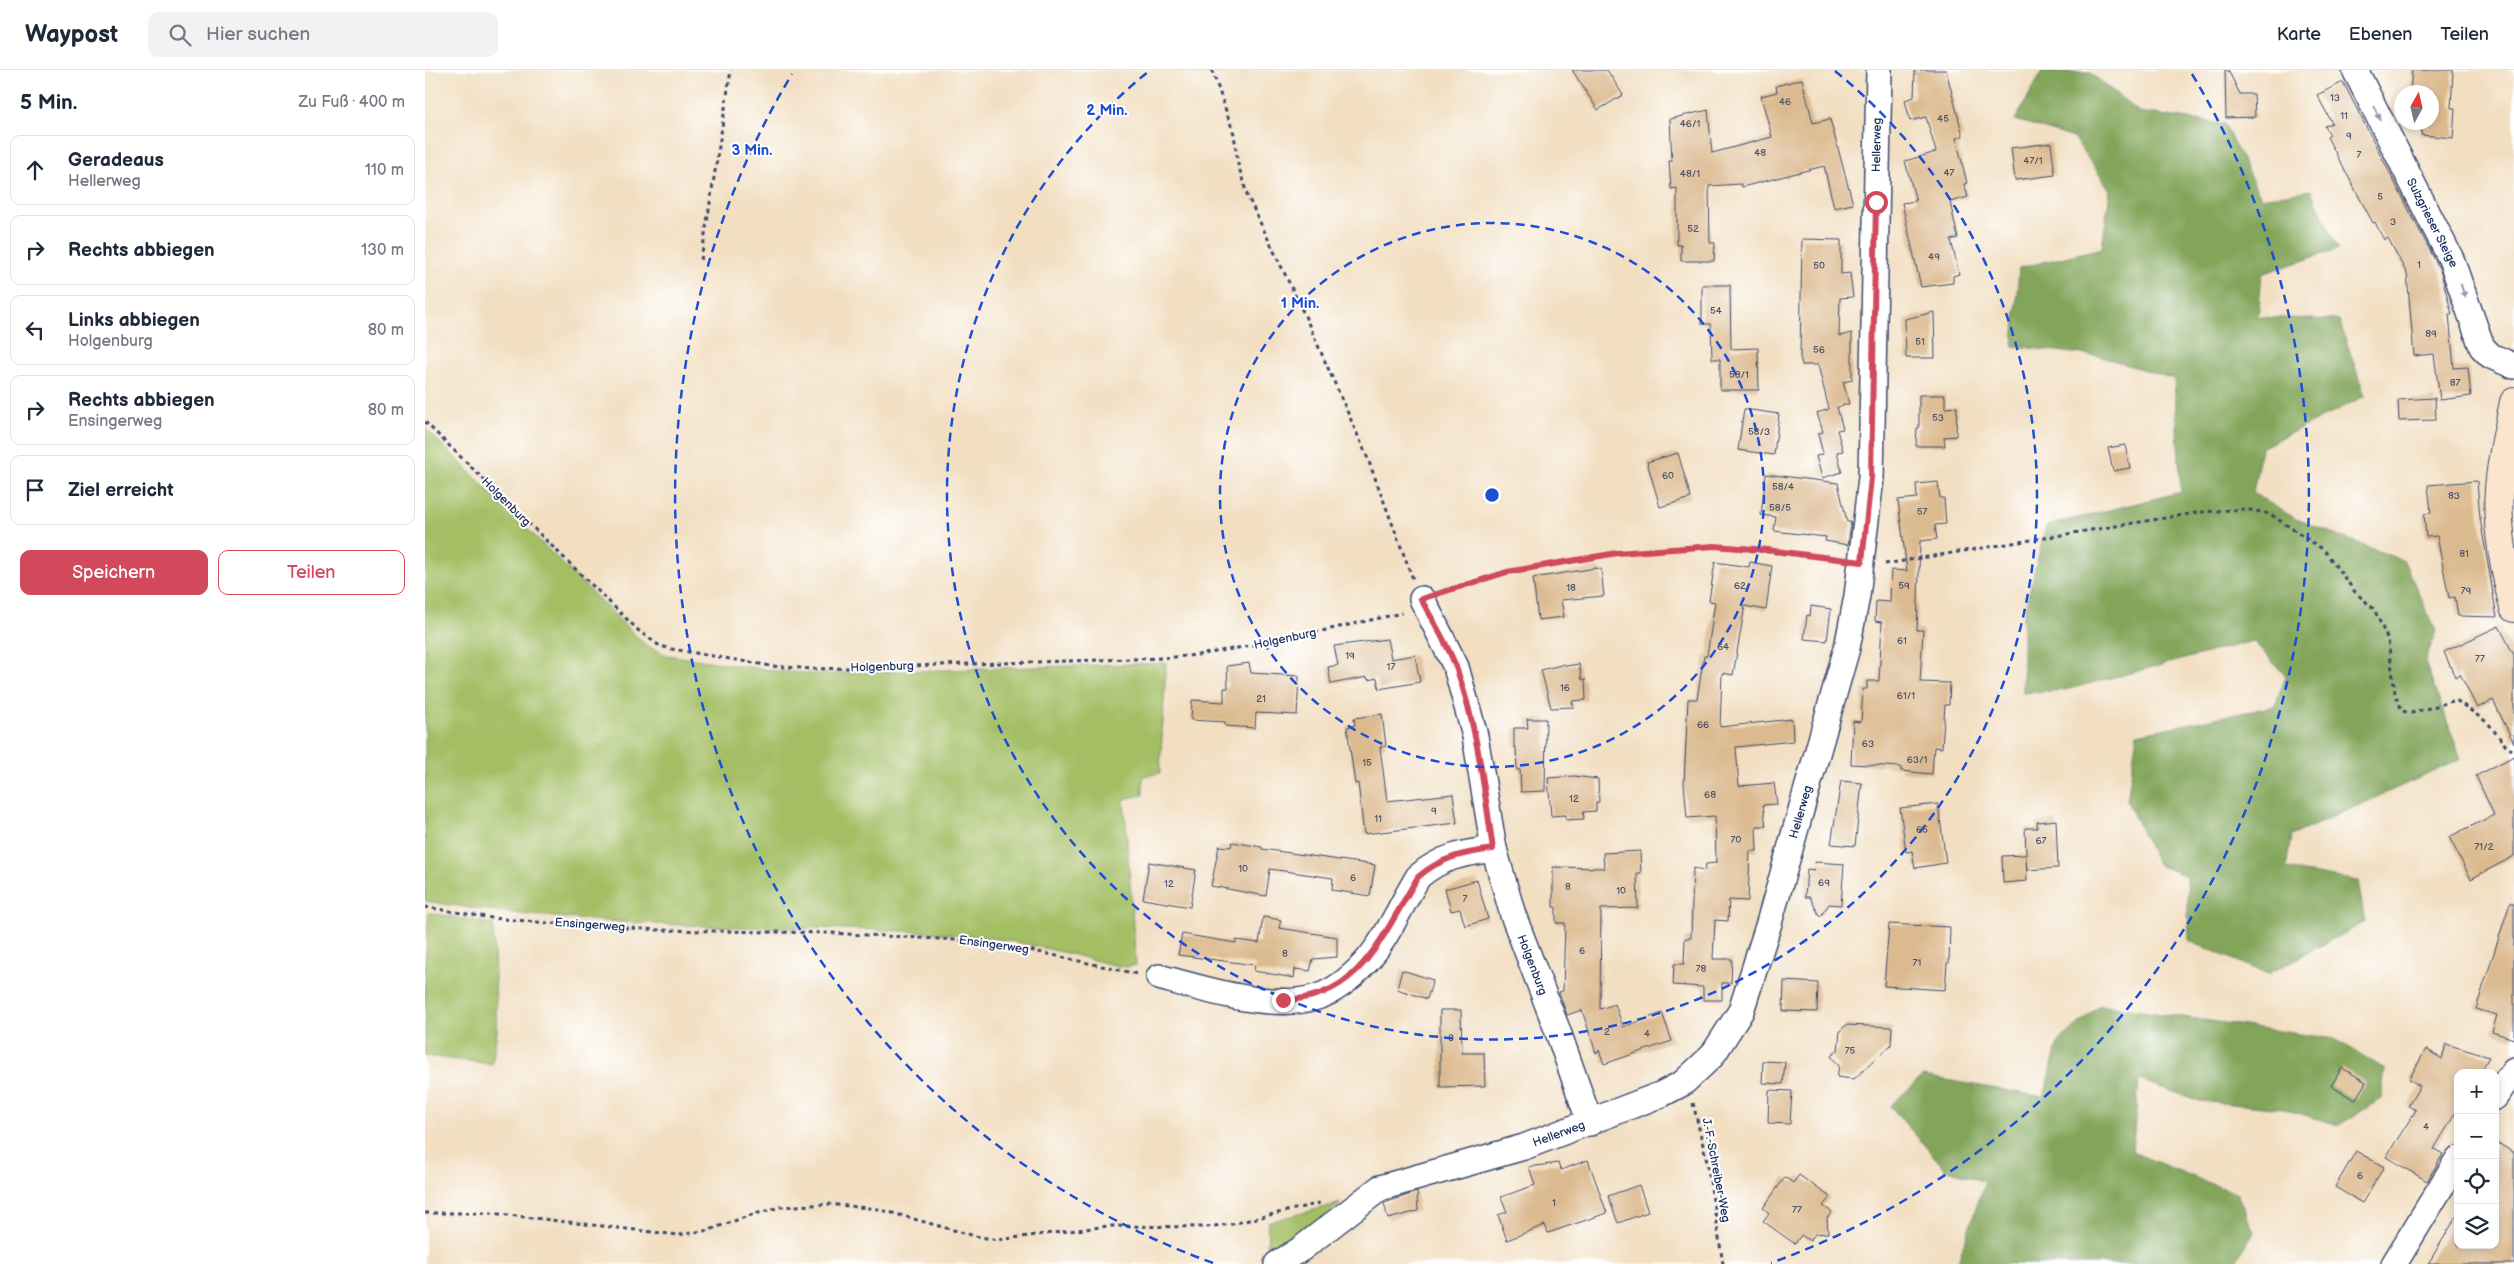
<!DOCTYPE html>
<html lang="de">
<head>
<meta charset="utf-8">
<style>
	body { margin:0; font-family:"Balsamiq Sans",sans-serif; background:#f2f2f3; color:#1f2937 }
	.controls { position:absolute; right:15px; bottom:15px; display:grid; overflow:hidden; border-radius:10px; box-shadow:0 2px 8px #0003 }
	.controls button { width:45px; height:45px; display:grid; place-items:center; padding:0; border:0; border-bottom:1px solid #e0e1e3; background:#fff; color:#1f2937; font:25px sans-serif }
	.compass { position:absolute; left:1969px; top:15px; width:45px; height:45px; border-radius:50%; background:#fff; box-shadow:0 2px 8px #0003; rotate:8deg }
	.stop { position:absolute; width:15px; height:15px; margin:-11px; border:4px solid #d1495b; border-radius:50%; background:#fff }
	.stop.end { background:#d1495b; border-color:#fff; box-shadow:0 1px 5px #0008 }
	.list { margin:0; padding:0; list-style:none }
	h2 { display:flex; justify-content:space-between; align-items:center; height:65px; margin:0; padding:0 20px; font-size:21px }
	h2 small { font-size:16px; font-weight:400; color:#747a83 }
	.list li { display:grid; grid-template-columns:32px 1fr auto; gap:15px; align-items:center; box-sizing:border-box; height:70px; margin:0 10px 10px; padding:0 10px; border:1px solid #e0e1e3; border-radius:10px }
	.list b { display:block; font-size:19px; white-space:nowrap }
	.list p { margin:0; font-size:16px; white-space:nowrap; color:#747a83 }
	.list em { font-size:16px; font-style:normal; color:#747a83 }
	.actions { display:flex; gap:10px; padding:15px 20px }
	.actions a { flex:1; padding:11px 0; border:1px solid #d1495b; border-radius:10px; text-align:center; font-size:18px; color:#d1495b }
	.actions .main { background:#d1495b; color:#fff }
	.icon { flex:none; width:28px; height:28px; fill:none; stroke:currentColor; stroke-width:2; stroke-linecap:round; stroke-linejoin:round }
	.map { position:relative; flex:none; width:2089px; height:1194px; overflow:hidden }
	header { display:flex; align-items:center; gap:30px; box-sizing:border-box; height:70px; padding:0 25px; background:#fff; border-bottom:1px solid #e0e1e3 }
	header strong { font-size:24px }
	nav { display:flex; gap:28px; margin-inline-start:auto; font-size:18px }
	.search { width:350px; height:45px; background:#f2f2f3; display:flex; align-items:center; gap:12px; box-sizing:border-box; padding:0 18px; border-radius:10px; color:#747a83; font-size:19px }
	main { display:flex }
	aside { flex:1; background:#fff }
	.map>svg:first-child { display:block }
	.green { fill:#a3be64; stroke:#5f7661 }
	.forest { fill:#82a55a; stroke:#4e6a5c }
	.building { fill:#dcba8f }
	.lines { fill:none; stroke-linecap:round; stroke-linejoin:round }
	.street-casing { stroke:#3b496d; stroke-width:28 }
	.secondary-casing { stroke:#3b496d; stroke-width:30 }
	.path { stroke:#3b496d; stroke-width:3; stroke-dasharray:4 4; stroke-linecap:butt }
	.street { stroke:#fff; stroke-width:25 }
	.secondary { stroke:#fbe5cf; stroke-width:28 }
	.oneway { fill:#8d97ae }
	.route { stroke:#d1495b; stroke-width:6 }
	.ring { fill:none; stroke:#1d4ed8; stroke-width:2.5; stroke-dasharray:9 6 }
	.labels { text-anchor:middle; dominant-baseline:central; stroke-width:4; stroke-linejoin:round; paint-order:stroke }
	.number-label { font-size:10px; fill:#4b526a }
	.street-label { font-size:12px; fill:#1b2f5e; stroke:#fff }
	.centre { fill:#1d4ed8; stroke:#fff; stroke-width:2.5 }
	.ring-label { font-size:15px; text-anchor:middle; font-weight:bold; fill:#1d4ed8; stroke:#fff; stroke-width:4; stroke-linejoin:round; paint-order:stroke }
</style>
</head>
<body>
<header>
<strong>Waypost</strong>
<div class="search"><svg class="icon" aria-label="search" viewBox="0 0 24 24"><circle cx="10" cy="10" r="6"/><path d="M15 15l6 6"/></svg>Hier suchen</div>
<nav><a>Karte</a><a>Ebenen</a><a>Teilen</a></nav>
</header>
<main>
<aside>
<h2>5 Min.<small>Zu Fuß · 400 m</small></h2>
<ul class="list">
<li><svg class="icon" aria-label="ahead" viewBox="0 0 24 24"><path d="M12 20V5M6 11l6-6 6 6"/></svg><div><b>Geradeaus</b><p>Hellerweg</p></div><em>110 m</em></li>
<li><svg class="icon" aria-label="right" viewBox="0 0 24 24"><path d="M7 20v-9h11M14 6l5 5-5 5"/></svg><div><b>Rechts abbiegen</b></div><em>130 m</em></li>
<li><svg class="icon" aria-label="left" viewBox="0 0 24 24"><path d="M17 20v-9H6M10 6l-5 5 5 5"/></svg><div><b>Links abbiegen</b><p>Holgenburg</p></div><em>80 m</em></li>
<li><svg class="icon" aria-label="right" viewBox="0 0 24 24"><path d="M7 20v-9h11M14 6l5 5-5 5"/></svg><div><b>Rechts abbiegen</b><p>Ensingerweg</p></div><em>80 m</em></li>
<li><svg class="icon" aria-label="arrive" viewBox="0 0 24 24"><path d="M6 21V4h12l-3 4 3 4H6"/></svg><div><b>Ziel erreicht</b></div></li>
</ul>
<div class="actions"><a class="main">Speichern</a><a>Teilen</a></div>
</aside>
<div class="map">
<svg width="2089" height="1194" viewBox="0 0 2089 1194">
	<rect width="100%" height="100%" fill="#fff"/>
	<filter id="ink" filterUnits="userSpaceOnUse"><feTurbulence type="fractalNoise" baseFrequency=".02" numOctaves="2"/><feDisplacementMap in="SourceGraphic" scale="10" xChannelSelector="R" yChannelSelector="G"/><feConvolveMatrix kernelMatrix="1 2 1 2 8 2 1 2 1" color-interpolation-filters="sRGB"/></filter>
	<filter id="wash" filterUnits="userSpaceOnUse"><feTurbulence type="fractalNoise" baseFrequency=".0096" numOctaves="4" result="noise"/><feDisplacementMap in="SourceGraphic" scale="20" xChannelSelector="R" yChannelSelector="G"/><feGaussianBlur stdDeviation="1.12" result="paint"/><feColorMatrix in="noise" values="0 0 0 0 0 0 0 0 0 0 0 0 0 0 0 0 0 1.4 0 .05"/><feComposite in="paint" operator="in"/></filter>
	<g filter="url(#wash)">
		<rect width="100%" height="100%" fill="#f2dfc2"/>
		<!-- green -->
		<g class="green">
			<path d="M0 358 210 565 222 576 242 585 350 601 393 604 741 593 735 703 718 706V725L699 729 711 895 702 897 693 896C648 885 603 872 557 867 477 858 396 859 316 857 210 854 104 848 0 831Z"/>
			<polygon points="4,843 68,854 72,961 67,994 0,986 0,891"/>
			<polygon points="916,1133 842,1191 843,1152"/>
		</g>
		<!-- forest -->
		<g class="forest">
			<polygon points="1617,2 1664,2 1714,42 1799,54 1836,128 1886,120 1913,179 1837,204 1833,247 1914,250 1940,326 1836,378 1828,423 1871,449 1979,491 2011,561 2000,592 2036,689 1866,766 1861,799 1933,811 1940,852 1843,904 1764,871 1762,806 1733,795 1702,731 1712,664 1850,636 1861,606 1828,571 1640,620 1598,623 1598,547 1621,456 1756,422 1749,309 1674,286 1588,276 1594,198 1677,178 1685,120 1649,68 1590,50"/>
			<polygon points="1675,935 1910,969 1960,999 1956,1029 1914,1055 1858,1039 1775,1031 1714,1010 1707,1082 1812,1124 1829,1162 1809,1194 1532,1194 1560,1112 1520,1099 1465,1036 1498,1006 1619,1027 1633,972"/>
		</g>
		<g id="blocks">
			<!-- building -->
			<g class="building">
				<polygon points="1147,0 1182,0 1198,25 1173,40"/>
				<polygon points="1490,0 1521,0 1538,66 1531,68 1542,113 1539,114 1543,127 1525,132 1533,168 1526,170 1534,204 1528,206 1528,213 1496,217 1477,133 1491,131 1480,91 1511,82 1501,47 1485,51 1480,30 1489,27"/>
				<polygon points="1800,0 1803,0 1815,24 1829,24 1830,47 1801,48"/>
				<polygon points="1987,0 2028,0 2026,38 2030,38 2028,68 1996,65 1997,54 1992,52 2006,52 2006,22 1985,22"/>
				<polygon points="1377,9 1388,53 1405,49 1428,134 1409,138 1399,96 1317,117 1316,114 1284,116 1285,173 1290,173 1289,191 1256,191 1256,175 1252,175 1252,118 1246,119 1244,91 1247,91 1245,49 1283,40 1287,83 1347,67 1336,26 1352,22 1351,16"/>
				<polygon points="1918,12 2015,200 2027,244 2024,244 2029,298 2043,297 2046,326 2015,330 2009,284 1989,286 1982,204 1963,168 1959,170 1950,152 1948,153 1902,67 1905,65 1900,56 1907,53 1892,25"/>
				<polygon points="1626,73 1630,105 1590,110 1586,78"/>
				<polygon points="1377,169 1416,170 1416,204 1425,203 1428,227 1415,228 1414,266 1427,263 1427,310 1418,312 1424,334 1412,337 1418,359 1412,360 1418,381 1412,382 1417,402 1397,408 1391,386 1398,384 1393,364 1398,362 1392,343 1404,339 1393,295 1377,295 1375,287"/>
				<polygon points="1277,215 1305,215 1306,279 1333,278 1334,320 1295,320 1295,289 1287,289 1286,254 1277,254"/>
				<polygon points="1509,242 1510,288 1481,288 1480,249"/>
				<polygon points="1494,325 1520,325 1520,338 1532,337 1531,366 1519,367 1520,376 1491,376 1492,358 1494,358"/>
				<polygon points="2010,328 2011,350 1974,351 1973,330"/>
				<polygon points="1319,339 1354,344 1349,385 1313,380"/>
				<polygon points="1700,375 1705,398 1688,401 1683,378"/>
				<polygon points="1253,383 1266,428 1235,437 1222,392"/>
				<polygon points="1341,404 1413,413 1422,452 1426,452 1423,475 1400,471 1401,467 1349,461 1351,447 1336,445"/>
				<polygon points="2052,411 2055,448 2072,547 2033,546 2030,527 2024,528 2012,466 2001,467 1999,444 2006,443 2003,415"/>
				<polygon points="1513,412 1515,428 1519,428 1521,454 1510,455 1512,469 1495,471 1492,560 1498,560 1495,612 1525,613 1524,635 1520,635 1517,678 1509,677 1507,704 1476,701 1476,697 1426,694 1428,651 1436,652 1438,619 1442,619 1442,611 1454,611 1457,552 1450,551 1451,531 1465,532 1466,500 1482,501 1473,430 1492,428 1491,414"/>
				<polygon points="1290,492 1324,497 1325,492 1347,496 1341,540 1320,536 1308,605 1297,603 1295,657 1367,649 1368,671 1311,677 1314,716 1349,713 1352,734 1338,735 1341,756 1331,756 1332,781 1325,781 1323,831 1304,830 1303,851 1290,850 1288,889 1307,889 1306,913 1297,913 1297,930 1278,930 1278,917 1248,915 1249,894 1259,894 1260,868 1266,868 1268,798 1280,800 1281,794 1291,793 1290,746 1262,748 1259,713 1263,629 1272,629 1279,586 1282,586 1290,532 1284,531"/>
				<polygon points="1171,498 1176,499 1179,526 1136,530 1139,547 1113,550 1108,508"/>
				<polygon points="1386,536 1406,539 1402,571 1379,569 1382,545 1385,546"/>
				<polygon points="2074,556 2089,585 2089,673 2068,630 2052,638 2035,604 2030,607 2019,582"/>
				<polygon points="962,569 966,589 990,585 995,612 954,619 952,608 943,610 942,607 906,614 903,597 913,595 909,576"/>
				<polygon points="824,593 826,603 874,606 872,645 831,643 830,658 800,656 800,652 766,650 767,630 799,632 799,618 803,618 802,596"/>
				<polygon points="1140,594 1141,596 1154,594 1157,610 1160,609 1161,630 1147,631 1149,637 1126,638 1116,600"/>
				<polygon points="957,644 961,676 955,677 962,731 1028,724 1032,753 939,764 933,713 930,714 922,657 930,655 929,648"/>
				<polygon points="1102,649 1121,649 1120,721 1096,722 1095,700 1092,700 1091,677 1089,677 1089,658 1103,658"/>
				<polygon points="2089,686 2089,786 2046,809 2024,767 2069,745 2051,706"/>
				<polygon points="1149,706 1173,709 1174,732 1171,732 1171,741 1158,742 1159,749 1141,750 1141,745 1126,746 1123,708"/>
				<polygon points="1416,711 1437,713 1430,776 1406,774"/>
				<polygon points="1513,734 1521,793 1490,798 1487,781 1481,782 1475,738"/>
				<polygon points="1631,750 1633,798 1602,800 1601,787 1602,811 1578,813 1577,786 1601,785 1600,758 1612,758 1612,752"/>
				<polygon points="807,772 837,777 837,779 950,795 945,826 907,820 908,808 845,799 841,826 786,816 794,776 806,777"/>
				<polygon points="1215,781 1216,803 1212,803 1213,838 1176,839 1175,939 1190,934 1198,957 1237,943 1247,971 1179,994 1174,980 1174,982 1171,983 1157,940 1142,945 1134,922 1138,921 1140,853 1131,853 1131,837 1128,837 1128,797 1179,798 1178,783"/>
				<polygon points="724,792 771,800 765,837 718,829"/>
				<polygon points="1390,792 1419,794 1416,835 1404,834 1395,847 1385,827 1380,827 1382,799 1389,800"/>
				<polygon points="1052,810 1063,849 1040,856 1035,839 1026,841 1020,819"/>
				<polygon points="2085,833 2089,833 2089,969 2067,962 2072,945 2051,939"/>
				<polygon points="838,847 856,850 854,858 912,867 912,887 888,889 885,901 870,899 869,908 829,901 830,895 753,885 757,864 811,873 811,870 834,873"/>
				<polygon points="1464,854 1525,857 1524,893 1522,893 1520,920 1459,916"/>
				<polygon points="977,900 1008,910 1002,929 972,919"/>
				<polygon points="1359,911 1393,913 1392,942 1358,941"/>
				<polygon points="1015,940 1036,940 1037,983 1059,983 1060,1016 1015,1017"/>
				<polygon points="1421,955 1467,957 1466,975 1429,1009 1412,1007 1414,996 1406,986 1413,980 1415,961"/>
				<polygon points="2021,974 2064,987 2055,1003 2033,1003 2033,1039 2009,1079 2018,1084 2002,1111 1961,1087 1991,1040 1983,1036 1995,1016 1984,1009 2001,979 2017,989"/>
				<polygon points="1338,991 1360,992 1358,1014 1337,1013"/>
				<polygon points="1917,998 1941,1012 1930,1030 1906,1016"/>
				<polygon points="1344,1020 1367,1021 1365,1054 1343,1053"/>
				<polygon points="2070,1071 2089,1083 2089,1194 2003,1194 2033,1144 2033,1175 2070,1175"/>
				<polygon points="1931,1081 1959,1097 1937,1133 1910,1117"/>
				<polygon points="1163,1090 1182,1143 1123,1163 1120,1155 1082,1170 1073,1145 1082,1142 1076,1127 1110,1115 1104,1097 1133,1093 1136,1100"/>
				<polygon points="1374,1105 1405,1127 1398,1136 1407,1142 1402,1148 1403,1163 1390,1164 1385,1171 1376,1165 1370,1174 1338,1151 1344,1143 1338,1138 1360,1107 1368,1113"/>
				<polygon points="1214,1115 1223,1142 1193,1153 1183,1126"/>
				<polygon points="992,1122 993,1141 963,1149 959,1133"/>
			</g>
		</g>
	</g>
	<g filter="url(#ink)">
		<use href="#blocks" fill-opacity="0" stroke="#3b496d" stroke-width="1"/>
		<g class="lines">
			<defs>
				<g id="street">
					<polyline points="1930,0 2026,189 2057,277 2066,286 2089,296"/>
					<polyline points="997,529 1031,597 1050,666 1069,779 1088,845 1132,959 1165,1053"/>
					<path d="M734 907C778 919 847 941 892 927 911 921 928 906 941 892 963 867 976 835 993 807 1015 787 1039 783 1069 779"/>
					<polyline points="2070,1027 2089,1000"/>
					<polyline points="852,1194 876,1179 955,1118 1099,1077 1237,1024 1258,1013 1287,986 1316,941 1344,853 1422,578 1432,526 1446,408 1454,0"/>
					<polyline points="1969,1194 2033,1089"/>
				</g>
				<path id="secondary" d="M2089 332C2083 361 2076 389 2074 419 2071 457 2080 500 2089 538"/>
			</defs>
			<!-- street casing -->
			<use href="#street" class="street-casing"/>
			<!-- secondary casing -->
			<use href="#secondary" class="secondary-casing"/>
			<!-- path -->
			<g class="path">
				<polyline points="787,0 809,64 813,94 822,125 880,246 941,384 988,509"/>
				<polyline points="276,190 306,0"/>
				<polyline points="0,352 215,562 235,576 247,579 346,596 389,599 738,588 773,585 852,571 977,543"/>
				<polyline points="1460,494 1776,442 1820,439 1845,444 1899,480 1930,522 1949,539 1963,570 1970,623 1977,641 1987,643 2031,630 2063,653 2081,676 2087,680"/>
				<polyline points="1018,521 1082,502 1192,483 1289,476 1414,489"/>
				<polyline points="0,837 67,848 123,853 234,860 405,863 550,871 596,878 712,904"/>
				<polyline points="1268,1033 1282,1092 1298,1194"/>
				<polyline points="0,1143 66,1143 253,1165 284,1160 323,1146 355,1137 403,1134 453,1139 550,1166 573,1170 684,1156 781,1157 807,1154 895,1133"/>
			</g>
			<!-- street -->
			<use href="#street" class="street"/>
			<!-- secondary -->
			<use href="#secondary" class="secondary"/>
		</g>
		<!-- one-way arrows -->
		<defs><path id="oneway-solid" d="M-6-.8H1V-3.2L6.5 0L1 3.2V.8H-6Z" transform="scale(1.25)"/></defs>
		<g class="oneway">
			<use href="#oneway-solid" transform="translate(1952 43) rotate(63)"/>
			<use href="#oneway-solid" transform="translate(2038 221) rotate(72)"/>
		</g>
	</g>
	<g class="lines" filter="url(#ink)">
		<!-- route -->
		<path class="route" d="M858 930C936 929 957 865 993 807 1016 787 1039 783 1068 779 1059 718 1052 655 1031 597 1022 573 1008 551 996 529L1082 502 1192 483 1289 476 1342 480 1437 492 1446 408 1451 132"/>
	</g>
	<!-- distance rings -->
	<g class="ring">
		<circle cx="1067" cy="425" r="272"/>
		<path d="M1410 1A545 545 0 1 1 724 1"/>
		<path d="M788 1193A817 817 0 0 1 367 4M1767 4A817 817 0 0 1 1346 1193"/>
	</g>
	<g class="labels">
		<!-- number labels -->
		<g class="number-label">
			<text x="1910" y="28">13</text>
			<text x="1360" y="32">46</text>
			<text x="1919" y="46">11</text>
			<text x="1518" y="49">45</text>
			<text x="1265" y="54">46/1</text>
			<text x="1924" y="66">9</text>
			<text x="1335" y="83">48</text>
			<text x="1934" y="85">7</text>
			<text x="1608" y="91">47/1</text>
			<text x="1524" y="103">47</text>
			<text x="1265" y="104">48/1</text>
			<text x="1955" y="127">5</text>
			<text x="1968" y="152">3</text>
			<text x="1268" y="159">52</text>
			<text x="1509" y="187">49</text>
			<text x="1994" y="195">1</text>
			<text x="1394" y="196">50</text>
			<text x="1291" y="241">54</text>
			<text x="2006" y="264">89</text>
			<text x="1495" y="272">51</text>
			<text x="1394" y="280">56</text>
			<text x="1314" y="305">58/1</text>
			<text x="2030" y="313">87</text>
			<text x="1513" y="348">53</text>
			<text x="1334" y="362">58/3</text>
			<text x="1243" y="406">60</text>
			<text x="1358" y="417">58/4</text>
			<text x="2029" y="426">83</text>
			<text x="1355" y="438">58/5</text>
			<text x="1497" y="442">57</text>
			<text x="2039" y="484">81</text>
			<text x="1315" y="516">62</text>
			<text x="1479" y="516">59</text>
			<text x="1146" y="518">18</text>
			<text x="2041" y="521">79</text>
			<text x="1477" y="571">61</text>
			<text x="1298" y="577">64</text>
			<text x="925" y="586">19</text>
			<text x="2055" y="589">77</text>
			<text x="966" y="597">17</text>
			<text x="1140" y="618">16</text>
			<text x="1481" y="626">61/1</text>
			<text x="836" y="629">21</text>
			<text x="1278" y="655">66</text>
			<text x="1443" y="674">63</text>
			<text x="1492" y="690">63/1</text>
			<text x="942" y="693">15</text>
			<text x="1285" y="725">68</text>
			<text x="1149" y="729">12</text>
			<text x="1009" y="741">9</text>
			<text x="953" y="749">11</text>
			<text x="1497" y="760">65</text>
			<text x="1311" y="770">70</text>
			<text x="1616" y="771">67</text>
			<text x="2059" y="777">71/2</text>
			<text x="818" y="799">10</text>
			<text x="928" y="808">6</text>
			<text x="1399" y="813">69</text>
			<text x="744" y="814">12</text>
			<text x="1143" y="817">8</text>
			<text x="1196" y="821">10</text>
			<text x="1040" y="829">7</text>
			<text x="1157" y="881">6</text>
			<text x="860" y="884">8</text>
			<text x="1492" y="893">71</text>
			<text x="1276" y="899">78</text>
			<text x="1182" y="962">2</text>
			<text x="1222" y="964">4</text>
			<text x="1026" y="968">3</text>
			<text x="1425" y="981">75</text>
			<text x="2001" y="1057">4</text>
			<text x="1935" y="1106">6</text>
			<text x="1129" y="1133">1</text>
			<text x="1372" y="1140">77</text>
		</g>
		<!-- street labels -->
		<g class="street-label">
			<text transform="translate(1452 75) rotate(-89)">Hellerweg</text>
			<text transform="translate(2007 153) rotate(63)">Sulzgrieser Steige</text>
			<text transform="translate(81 432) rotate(45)">Holgenburg</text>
			<text transform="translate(860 569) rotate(-12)">Holgenburg</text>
			<text transform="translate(457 597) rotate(-2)">Holgenburg</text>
			<text transform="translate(1376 742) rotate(-74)">Hellerweg</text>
			<text transform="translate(165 855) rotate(4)">Ensingerweg</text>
			<text transform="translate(569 875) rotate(8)">Ensingerweg</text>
			<text transform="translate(1107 895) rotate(69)">Holgenburg</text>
			<text transform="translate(1134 1064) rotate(-20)">Hellerweg</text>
			<text transform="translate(1291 1100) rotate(79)">J.-F.-Schreiber-Weg</text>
		</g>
	</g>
	<circle cx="1067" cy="425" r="8" class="centre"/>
	<g class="ring-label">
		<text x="682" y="45">2 Min.</text>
		<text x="327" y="85">3 Min.</text>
		<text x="875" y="238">1 Min.</text>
	</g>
</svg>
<div class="controls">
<button>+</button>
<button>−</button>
<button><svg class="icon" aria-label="locate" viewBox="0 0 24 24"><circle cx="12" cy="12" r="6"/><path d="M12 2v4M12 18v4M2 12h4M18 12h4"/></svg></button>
<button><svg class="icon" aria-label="layers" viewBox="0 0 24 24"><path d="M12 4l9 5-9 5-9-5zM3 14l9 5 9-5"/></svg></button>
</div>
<svg class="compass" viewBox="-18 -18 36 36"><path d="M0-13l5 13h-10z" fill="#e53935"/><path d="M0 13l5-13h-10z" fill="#747a83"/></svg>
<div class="stop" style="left:1451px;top:132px"></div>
<div class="stop end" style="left:858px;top:930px"></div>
</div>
</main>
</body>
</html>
